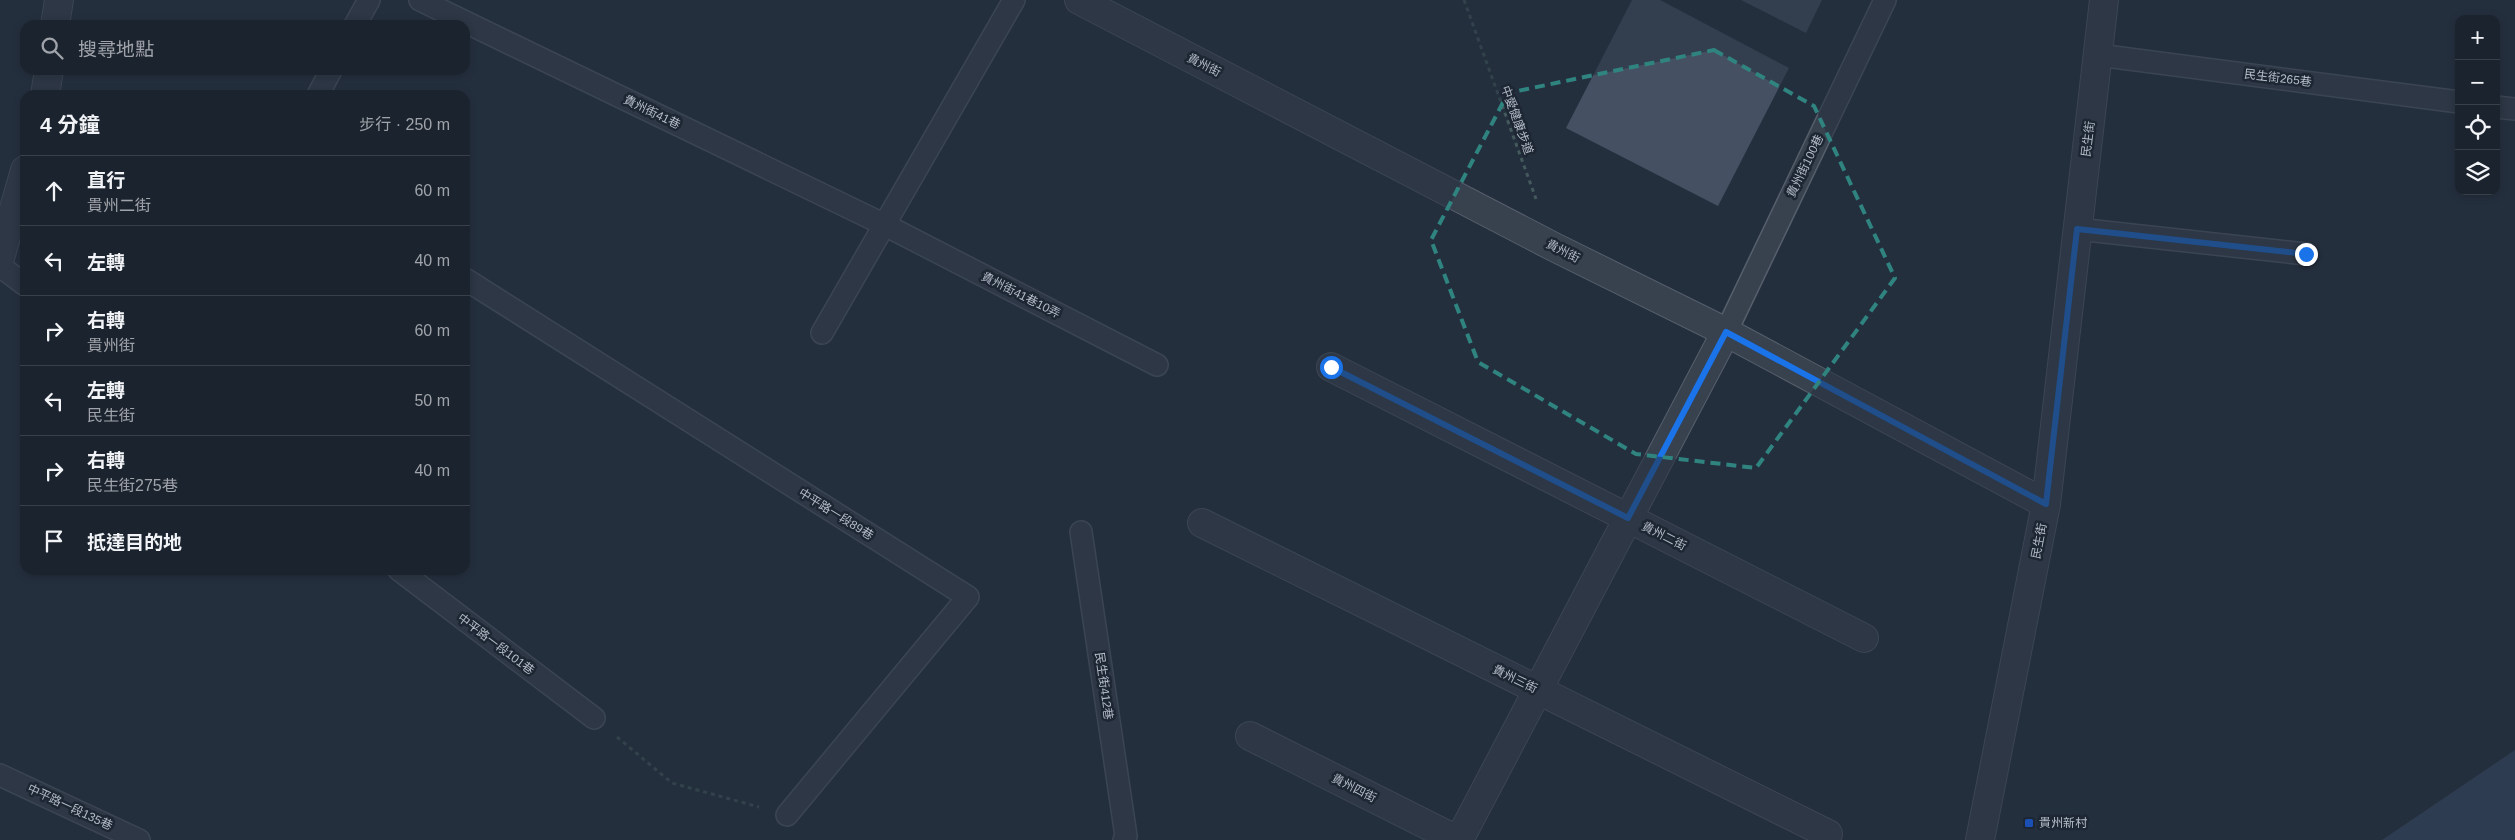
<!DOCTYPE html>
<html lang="zh-TW">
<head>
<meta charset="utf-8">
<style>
	body { margin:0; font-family:Helvetica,"Noto Sans TC",sans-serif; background:#282f3a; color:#f1f3f6 }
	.controls { position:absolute; right:15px; top:15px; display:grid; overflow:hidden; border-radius:10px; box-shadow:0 2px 8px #0003 }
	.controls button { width:45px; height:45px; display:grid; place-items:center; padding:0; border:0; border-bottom:1px solid #39404a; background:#1b232e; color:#f1f3f6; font:25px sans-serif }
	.stop { position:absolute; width:15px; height:15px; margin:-11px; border:4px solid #1a73e8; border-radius:50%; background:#fff }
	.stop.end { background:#1a73e8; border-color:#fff; box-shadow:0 1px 5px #0008 }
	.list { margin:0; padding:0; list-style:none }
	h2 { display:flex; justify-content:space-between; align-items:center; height:65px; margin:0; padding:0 20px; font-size:21px }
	h2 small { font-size:16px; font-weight:400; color:#a0a4aa }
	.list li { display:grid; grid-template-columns:32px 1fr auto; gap:15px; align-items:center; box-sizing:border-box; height:70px; padding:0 20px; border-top:1px solid #39404a }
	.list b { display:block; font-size:19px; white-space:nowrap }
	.list p { margin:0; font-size:16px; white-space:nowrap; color:#a0a4aa }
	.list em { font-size:16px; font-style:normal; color:#a0a4aa }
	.icon { flex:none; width:28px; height:28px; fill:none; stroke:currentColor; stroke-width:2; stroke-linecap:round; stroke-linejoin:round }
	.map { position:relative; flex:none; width:2515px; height:840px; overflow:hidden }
	.search { position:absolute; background:#1b232e; box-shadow:0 2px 8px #0003; left:20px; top:20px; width:450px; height:55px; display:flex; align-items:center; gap:12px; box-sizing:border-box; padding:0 18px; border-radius:15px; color:#a0a4aa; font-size:19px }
	.panel { position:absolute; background:#1b232e; box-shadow:0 2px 8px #0003; left:20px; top:90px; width:450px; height:485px; border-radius:15px }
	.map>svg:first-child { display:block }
	.water { fill:#394c67 }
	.building { fill:#455162 }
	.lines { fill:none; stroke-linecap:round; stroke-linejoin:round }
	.service-casing { stroke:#565f6c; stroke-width:24 }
	.minor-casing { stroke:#565f6c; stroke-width:30 }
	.tertiary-casing { stroke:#565f6c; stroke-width:30 }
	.path { stroke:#44595c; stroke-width:3; stroke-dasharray:4 4; stroke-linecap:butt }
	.service { stroke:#38414e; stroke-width:21 }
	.minor { stroke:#38414e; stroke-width:28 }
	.tertiary { stroke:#38414e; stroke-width:28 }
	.route { stroke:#1a73e8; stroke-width:6 }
	.marked { fill:none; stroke:#308480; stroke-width:4; stroke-dasharray:10 6; stroke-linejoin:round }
	.transit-dot { fill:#1a4fb4; stroke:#1d2633; stroke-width:2 }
	.labels { text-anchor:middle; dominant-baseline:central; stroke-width:5; stroke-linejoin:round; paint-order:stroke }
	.street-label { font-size:12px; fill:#b4bcc9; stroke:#1d2633 }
	.poi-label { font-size:12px; fill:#b4bcc9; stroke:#1d2633; text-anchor:start }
</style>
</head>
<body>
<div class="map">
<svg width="2515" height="840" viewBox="0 0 2515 840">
	<rect width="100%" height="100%" fill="#242f3e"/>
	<!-- water -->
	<polygon class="water" points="2515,750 2515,840 2382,840"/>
	<!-- building -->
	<g class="building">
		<polygon points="1632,0 1660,0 1789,68 1718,206 1566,128"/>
		<polygon points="1741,0 1822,0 1806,33"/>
	</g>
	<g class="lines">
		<defs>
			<g id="service">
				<polyline points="420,0 885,225 1157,365"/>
				<polyline points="355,25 369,0"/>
				<polyline points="2098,55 2459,102"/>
				<polyline points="318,95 331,70"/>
				<polyline points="2496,107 2515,109"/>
				<polyline points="2077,229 2306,254"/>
				<polyline points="0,266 25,285"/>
				<polyline points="465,279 968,597 787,815"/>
				<polyline points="1726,332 1885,0"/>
				<polyline points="822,333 1014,0"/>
				<polyline points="1081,532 1126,836 1124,840"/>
				<polyline points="399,570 594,718"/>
				<polyline points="0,775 139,840"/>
			</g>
			<g id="minor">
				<polyline points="1079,0 1554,247 1726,332 2046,504"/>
				<polyline points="1331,367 1864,638"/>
				<polyline points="1202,523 1828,834"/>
				<polyline points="1250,736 1457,840"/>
				<polyline points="1459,840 1726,332"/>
			</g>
			<g id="tertiary">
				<polyline points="55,25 59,0"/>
				<polyline points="45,95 49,70"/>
				<polyline points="0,258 25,170"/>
				<polyline points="1980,840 2046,504 2104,0"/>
			</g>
		</defs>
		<!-- service casing -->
		<use href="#service" class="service-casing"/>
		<!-- minor casing -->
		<use href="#minor" class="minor-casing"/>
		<!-- tertiary casing -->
		<use href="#tertiary" class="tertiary-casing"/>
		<!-- path -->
		<g class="path">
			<polyline points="1464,0 1536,199"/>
			<polyline points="617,737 672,783 759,807"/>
		</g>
		<!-- service -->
		<use href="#service" class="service"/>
		<!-- minor -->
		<use href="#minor" class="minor"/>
		<!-- tertiary -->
		<use href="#tertiary" class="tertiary"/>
	</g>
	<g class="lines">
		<!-- route -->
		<polyline class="route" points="1331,367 1628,518 1726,332 2046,504 2077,229 2306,254"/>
	</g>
	<!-- marked area -->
	<path d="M0 0H2515V840H0ZM1714 50 1814 106 1895 278 1756 468 1636 454 1478 362 1431 240 1508 93Z" fill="#242f3e" fill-opacity=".55" fill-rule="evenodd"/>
	<path class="marked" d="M1714 50 1814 106 1895 278 1756 468 1636 454 1478 362 1431 240 1508 93Z"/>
	<!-- markers -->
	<rect class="transit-dot" x="2024" y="818" width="10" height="10" rx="2.5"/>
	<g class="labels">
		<!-- street labels -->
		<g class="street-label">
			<text transform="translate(1204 65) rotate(27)">貴州街</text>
			<text transform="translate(2278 78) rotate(7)">民生街265巷</text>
			<text transform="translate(652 112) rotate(26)">貴州街41巷</text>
			<text transform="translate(1517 120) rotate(70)">中愛健康步道</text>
			<text transform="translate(2088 139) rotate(-83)">民生街</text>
			<text transform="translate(1805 166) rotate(-64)">貴州街100巷</text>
			<text transform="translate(1563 251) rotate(27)">貴州街</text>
			<text transform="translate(1021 295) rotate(27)">貴州街41巷10弄</text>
			<text transform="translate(836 514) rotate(32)">中平路一段89巷</text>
			<text transform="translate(1664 536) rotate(27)">貴州二街</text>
			<text transform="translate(2039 541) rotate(-79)">民生街</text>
			<text transform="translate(496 644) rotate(37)">中平路一段101巷</text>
			<text transform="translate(1515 679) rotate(26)">貴州三街</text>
			<text transform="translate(1104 686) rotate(82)">民生街412巷</text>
			<text transform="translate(1354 788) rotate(27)">貴州四街</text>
			<text transform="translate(70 807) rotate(25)">中平路一段135巷</text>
		</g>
		<!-- poi labels -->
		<g class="poi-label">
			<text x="2039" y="823">貴州新村</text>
		</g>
	</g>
</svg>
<div class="controls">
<button>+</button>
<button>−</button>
<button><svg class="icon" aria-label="locate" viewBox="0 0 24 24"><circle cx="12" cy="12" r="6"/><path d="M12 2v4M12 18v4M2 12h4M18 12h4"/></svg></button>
<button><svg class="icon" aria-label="layers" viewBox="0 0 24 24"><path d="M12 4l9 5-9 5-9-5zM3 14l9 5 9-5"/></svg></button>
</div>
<div class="stop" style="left:1331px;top:367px"></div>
<div class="stop end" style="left:2306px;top:254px"></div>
<div class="search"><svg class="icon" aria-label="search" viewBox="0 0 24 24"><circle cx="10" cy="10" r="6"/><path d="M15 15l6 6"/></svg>搜尋地點</div>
<section class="panel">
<h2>4 分鐘<small>步行 · 250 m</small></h2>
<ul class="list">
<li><svg class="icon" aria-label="ahead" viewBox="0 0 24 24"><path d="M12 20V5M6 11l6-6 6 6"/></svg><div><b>直行</b><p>貴州二街</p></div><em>60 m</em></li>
<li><svg class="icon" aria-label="left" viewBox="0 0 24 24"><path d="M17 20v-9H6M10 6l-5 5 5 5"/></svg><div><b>左轉</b></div><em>40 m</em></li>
<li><svg class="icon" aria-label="right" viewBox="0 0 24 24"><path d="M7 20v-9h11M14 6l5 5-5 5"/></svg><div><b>右轉</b><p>貴州街</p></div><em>60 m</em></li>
<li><svg class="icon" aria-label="left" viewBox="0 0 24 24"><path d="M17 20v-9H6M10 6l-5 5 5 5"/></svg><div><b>左轉</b><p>民生街</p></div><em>50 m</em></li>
<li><svg class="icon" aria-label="right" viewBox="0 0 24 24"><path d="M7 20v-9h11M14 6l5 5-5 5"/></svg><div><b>右轉</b><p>民生街275巷</p></div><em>40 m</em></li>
<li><svg class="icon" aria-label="arrive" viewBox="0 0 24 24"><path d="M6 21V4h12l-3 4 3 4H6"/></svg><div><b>抵達目的地</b></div></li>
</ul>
</section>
</div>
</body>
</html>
